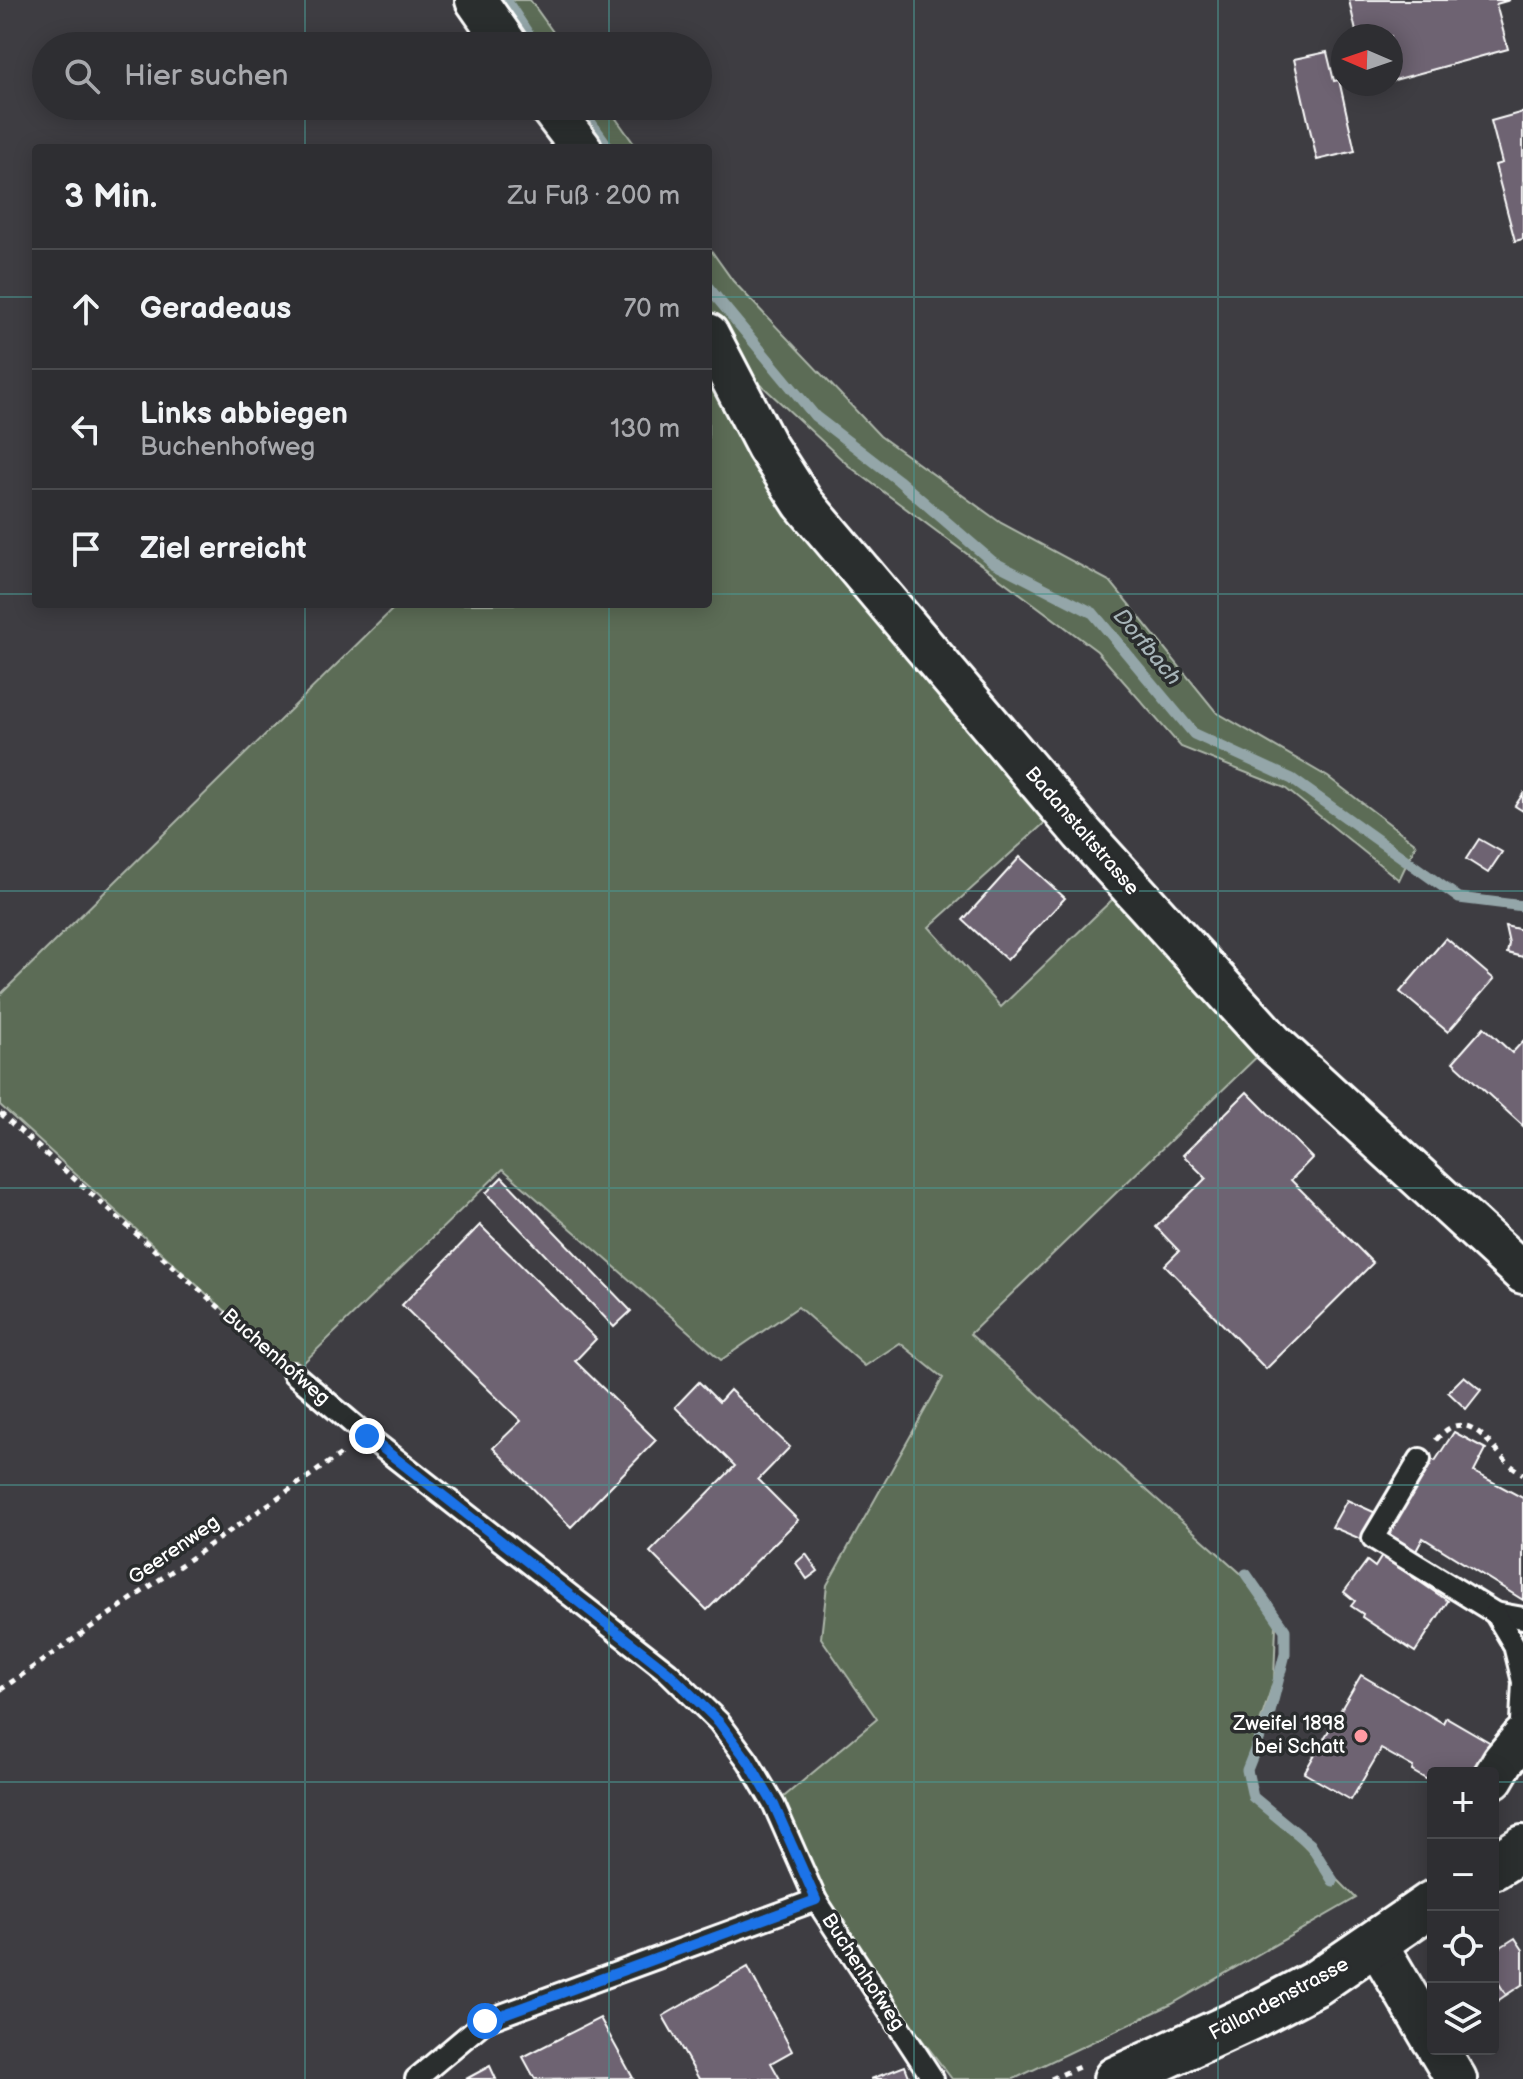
<!DOCTYPE html>
<html lang="de">
<head>
<meta charset="utf-8">
<style>
	body { margin:0; font-family:"Balsamiq Sans",sans-serif; background:#3a3a3e; color:#f1f3f6 }
	.controls { position:absolute; right:24px; bottom:24px; display:grid; overflow:hidden; border-radius:8px; box-shadow:0 4px 20px #0003 }
	.controls button { width:72px; height:72px; display:grid; place-items:center; padding:0; border:0; border-bottom:2px solid #494a4d; background:#2e2e32; color:#f1f3f6; font:40px sans-serif }
	.compass { position:absolute; left:1331px; top:24px; width:72px; height:72px; border-radius:50%; background:#2e2e32; box-shadow:0 4px 20px #0003; rotate:272deg }
	.stop { position:absolute; width:24px; height:24px; margin:-18px; border:6px solid #1a73e8; border-radius:50%; background:#fff }
	.stop.end { background:#1a73e8; border-color:#fff; box-shadow:0 2px 8px #0008 }
	.list { margin:0; padding:0; list-style:none }
	h2 { display:flex; justify-content:space-between; align-items:center; height:104px; margin:0; padding:0 32px; font-size:34px }
	h2 small { font-size:26px; font-weight:400; color:#a7a8ac }
	.list li { display:grid; grid-template-columns:52px 1fr auto; gap:24px; align-items:center; box-sizing:border-box; height:120px; padding:0 32px; border-top:2px solid #494a4d }
	.list b { display:block; font-size:30px; white-space:nowrap }
	.list p { margin:0; font-size:26px; white-space:nowrap; color:#a7a8ac }
	.list em { font-size:26px; font-style:normal; color:#a7a8ac }
	.icon { flex:none; width:44px; height:44px; fill:none; stroke:currentColor; stroke-width:2; stroke-linecap:round; stroke-linejoin:round }
	.map { position:relative; flex:none; width:1523px; height:2079px; overflow:hidden }
	.search { position:absolute; background:#2e2e32; box-shadow:0 4px 20px #0003; left:32px; top:32px; width:680px; height:88px; display:flex; align-items:center; gap:20px; box-sizing:border-box; padding:0 28px; border-radius:44px; color:#a7a8ac; font-size:30px }
	.panel { position:absolute; background:#2e2e32; box-shadow:0 4px 20px #0003; left:32px; top:144px; width:680px; height:464px; border-radius:8px }
	.map>svg:first-child { display:block }
	.green { fill:#5b6c56; stroke:#adb6aa; stroke-width:2 }
	.lines { fill:none; stroke-linecap:round; stroke-linejoin:round }
	.stream { stroke:#94a6a9; stroke-width:11 }
	.building { fill:#6e6372; stroke:#fff; stroke-width:2 }
	.service-casing { stroke:#fff; stroke-width:26 }
	.minor-casing { stroke:#fff; stroke-width:46 }
	.tertiary-casing { stroke:#fff; stroke-width:50 }
	.path { stroke:#fff; stroke-width:5; stroke-dasharray:6 6; stroke-linecap:butt }
	.service { stroke:#2a2d2e; stroke-width:20 }
	.minor { stroke:#2a2d2e; stroke-width:40 }
	.tertiary { stroke:#2a2d2e; stroke-width:44 }
	.route { stroke:#1a73e8; stroke-width:10 }
	.grid { fill:none; stroke:#4b9892; stroke-width:2; stroke-opacity:0.55 }
	.poi-dot { fill:#ff9aa2; stroke:#2a2d2e; stroke-width:3 }
	.labels { text-anchor:middle; dominant-baseline:central; stroke-width:7; stroke-linejoin:round; paint-order:stroke }
	.street-label { font-size:20px; fill:#fff; stroke:#2a2d2e }
	.poi-label { font-size:20px; fill:#fff; stroke:#2a2d2e; text-anchor:end }
	.water-label { font-size:22px; font-style:italic; fill:#a6b4b8; stroke:#2a2d2e }
</style>
</head>
<body>
<div class="map">
<svg width="1523" height="2079" viewBox="0 0 1523 2079">
	<rect width="100%" height="100%" fill="#3e3d42"/>
	<filter id="ink" filterUnits="userSpaceOnUse"><feTurbulence type="fractalNoise" baseFrequency=".0125" numOctaves="2"/><feDisplacementMap in="SourceGraphic" scale="16" xChannelSelector="R" yChannelSelector="G"/><feConvolveMatrix kernelMatrix="1 2 1 2 8 2 1 2 1" color-interpolation-filters="sRGB"/></filter>
	<g filter="url(#ink)">
		<!-- green -->
		<g class="green">
			<polygon points="486,0 530,0 563,46 518,46"/>
			<polygon points="560,106 607,106 637,148 592,148"/>
			<polygon points="708,246 733,281 880,436 1001,523 1111,582 1216,712 1328,777 1416,844 1399,880 1285,788 1181,747 1097,651 849,466 744,369 708,311"/>
			<polygon points="708,368 1050,818 929,927 1001,1007 1117,895 1265,1049 970,1334 1254,1585 1276,1625 1274,1680 1251,1750 1247,1788 1356,1898 1172,2004 1014,2079 952,2079 816,1900 774,1805 877,1719 821,1638 827,1585 943,1378 900,1343 865,1366 798,1307 721,1360 503,1169 293,1373 0,1105 0,995 398,604 708,604"/>
		</g>
		<g class="lines">
			<!-- stream -->
			<g class="stream">
				<polyline points="506,0 536,46"/>
				<polyline points="579,106 609,148"/>
				<polyline points="708,287 815,416 898,480 993,562 1093,613 1194,734 1292,779 1459,898 1523,906"/>
				<polyline points="1246,1574 1285,1630 1285,1654 1270,1712 1247,1770 1253,1797 1310,1844 1333,1881"/>
			</g>
		</g>
		<!-- building -->
		<g class="building">
			<polygon points="1349,0 1510,0 1496,4 1508,49 1391,81 1391,36 1357,36"/>
			<polygon points="1327,52 1334,81 1339,80 1355,151 1317,160 1294,59"/>
			<polygon points="1523,112 1523,239 1515,241 1495,165 1502,163 1491,121"/>
			<polygon points="1523,794 1523,811 1515,806"/>
			<polygon points="1479,839 1502,852 1488,873 1466,859"/>
			<polygon points="1020,857 1065,898 1007,960 963,920"/>
			<polygon points="1505,926 1523,930 1523,957 1507,953 1509,944"/>
			<polygon points="1446,938 1494,979 1448,1032 1400,992"/>
			<polygon points="1484,1027 1512,1053 1523,1041 1523,1126 1453,1062"/>
			<polygon points="1247,1092 1312,1158 1291,1180 1373,1263 1266,1369 1165,1265 1179,1251 1156,1227 1206,1178 1183,1155"/>
			<polygon points="502,1177 631,1311 614,1327 486,1193"/>
			<polygon points="480,1225 596,1339 575,1361 656,1440 571,1527 493,1448 521,1421 402,1305"/>
			<polygon points="1464,1376 1481,1390 1466,1409 1448,1392"/>
			<polygon points="699,1382 719,1402 730,1390 790,1447 758,1480 798,1520 707,1610 650,1552 735,1466 675,1407"/>
			<polygon points="1454,1432 1486,1449 1474,1472 1523,1498 1523,1600 1423,1538 1416,1551 1385,1532 1430,1458 1435,1461"/>
			<polygon points="1347,1500 1376,1513 1363,1540 1332,1527"/>
			<polygon points="806,1554 818,1571 807,1579 796,1563"/>
			<polygon points="1382,1556 1448,1601 1415,1652 1362,1617 1363,1614 1351,1606 1355,1601 1344,1592 1367,1561 1375,1567"/>
			<polygon points="1361,1675 1443,1723 1446,1717 1491,1743 1473,1773 1433,1773 1433,1783 1412,1771 1413,1767 1381,1749 1351,1800 1304,1773"/>
			<polygon points="1515,1938 1523,1950 1523,1984 1506,1995 1493,1974 1493,1952"/>
			<polygon points="748,1967 792,2051 771,2063 780,2079 699,2079 663,2016"/>
			<polygon points="1493,1974 1506,1995 1493,2004"/>
			<polygon points="600,2018 633,2078 535,2079 523,2057"/>
			<polygon points="490,2066 496,2079 466,2079"/>
			<polygon points="905,2066 910,2079 871,2079"/>
		</g>
		<g class="lines">
			<defs>
				<g id="service">
					<polyline points="293,1373 367,1436 668,1672 719,1722 748,1761 774,1805 816,1900 933,2079"/>
					<polyline points="1420,1459 1373,1538 1495,1613 1523,1618"/>
					<polyline points="1495,1613 1514,1645 1523,1682 1520,1740"/>
					<polyline points="416,2079 485,2021 816,1900"/>
				</g>
				<g id="minor">
					<polyline points="476,0 508,46"/>
					<polyline points="549,106 581,148"/>
					<polyline points="708,334 767,447 803,503 1082,833 1273,1043 1523,1273"/>
					<polyline points="1493,1778 1503,1761 1523,1737"/>
					<polyline points="1376,1943 1433,2040"/>
					<polyline points="1438,2049 1456,2079"/>
				</g>
				<g id="tertiary">
					<polyline points="1493,1867 1523,1848"/>
					<polyline points="1116,2079 1251,2017 1316,1983 1433,1903"/>
				</g>
			</defs>
			<!-- service casing -->
			<use href="#service" class="service-casing"/>
			<!-- minor casing -->
			<use href="#minor" class="minor-casing"/>
			<!-- tertiary casing -->
			<use href="#tertiary" class="tertiary-casing"/>
			<!-- path -->
			<g class="path">
				<polyline points="0,1113 274,1356"/>
				<path d="M1436 1440C1465 1405 1486 1440 1507 1462 1512 1467 1518 1470 1523 1474"/>
				<polyline points="0,1690 344,1452"/>
				<polyline points="1051,2079 1079,2067"/>
			</g>
			<!-- service -->
			<use href="#service" class="service"/>
			<!-- minor -->
			<use href="#minor" class="minor"/>
			<!-- tertiary -->
			<use href="#tertiary" class="tertiary"/>
		</g>
	</g>
	<g class="lines" filter="url(#ink)">
		<!-- route -->
		<polyline class="route" points="367,1436 668,1672 719,1722 748,1761 774,1805 816,1900 485,2021"/>
	</g>
	<!-- grid -->
	<path class="grid" d="M305 0V46M609 0V46M914 0V2079M1218 0V2079M305 106V148M609 106V148M0 297H36M708 297H1523M0 594H36M708 594H1523M305 604V2079M609 604V2079M0 891H1523M0 1188H1523M0 1485H1523M0 1782H1433M1493 1782H1523"/>
	<!-- markers -->
	<circle class="poi-dot" cx="1361" cy="1736" r="8"/>
	<g class="labels">
		<!-- street labels -->
		<g class="street-label">
			<text transform="translate(1082 831) rotate(49)">Badanstaltstrasse</text>
			<text transform="translate(276 1357) rotate(41)">Buchenhofweg</text>
			<text transform="translate(174 1550) rotate(-35)">Geerenweg</text>
			<text transform="translate(863 1972) rotate(57)">Buchenhofweg</text>
			<text transform="translate(1279 1999) rotate(-28)">Fällandenstrasse</text>
		</g>
		<!-- poi labels -->
		<g class="poi-label">
			<text x="1345" y="1724">Zweifel 1898<tspan x="1345" dy="23">bei Schatt</tspan></text>
		</g>
		<!-- water labels -->
		<g class="water-label">
			<text transform="translate(1147 647) rotate(50)">Dorfbach</text>
		</g>
	</g>
</svg>
<div class="controls">
<button>+</button>
<button>−</button>
<button><svg class="icon" aria-label="locate" viewBox="0 0 24 24"><circle cx="12" cy="12" r="6"/><path d="M12 2v4M12 18v4M2 12h4M18 12h4"/></svg></button>
<button><svg class="icon" aria-label="layers" viewBox="0 0 24 24"><path d="M12 4l9 5-9 5-9-5zM3 14l9 5 9-5"/></svg></button>
</div>
<svg class="compass" viewBox="-18 -18 36 36"><path d="M0-13l5 13h-10z" fill="#e53935"/><path d="M0 13l5-13h-10z" fill="#a7a8ac"/></svg>
<div class="stop" style="left:485px;top:2021px"></div>
<div class="stop end" style="left:367px;top:1436px"></div>
<div class="search"><svg class="icon" aria-label="search" viewBox="0 0 24 24"><circle cx="10" cy="10" r="6"/><path d="M15 15l6 6"/></svg>Hier suchen</div>
<section class="panel">
<h2>3 Min.<small>Zu Fuß · 200 m</small></h2>
<ul class="list">
<li><svg class="icon" aria-label="ahead" viewBox="0 0 24 24"><path d="M12 20V5M6 11l6-6 6 6"/></svg><div><b>Geradeaus</b></div><em>70 m</em></li>
<li><svg class="icon" aria-label="left" viewBox="0 0 24 24"><path d="M17 20v-9H6M10 6l-5 5 5 5"/></svg><div><b>Links abbiegen</b><p>Buchenhofweg</p></div><em>130 m</em></li>
<li><svg class="icon" aria-label="arrive" viewBox="0 0 24 24"><path d="M6 21V4h12l-3 4 3 4H6"/></svg><div><b>Ziel erreicht</b></div></li>
</ul>
</section>
</div>
</body>
</html>
